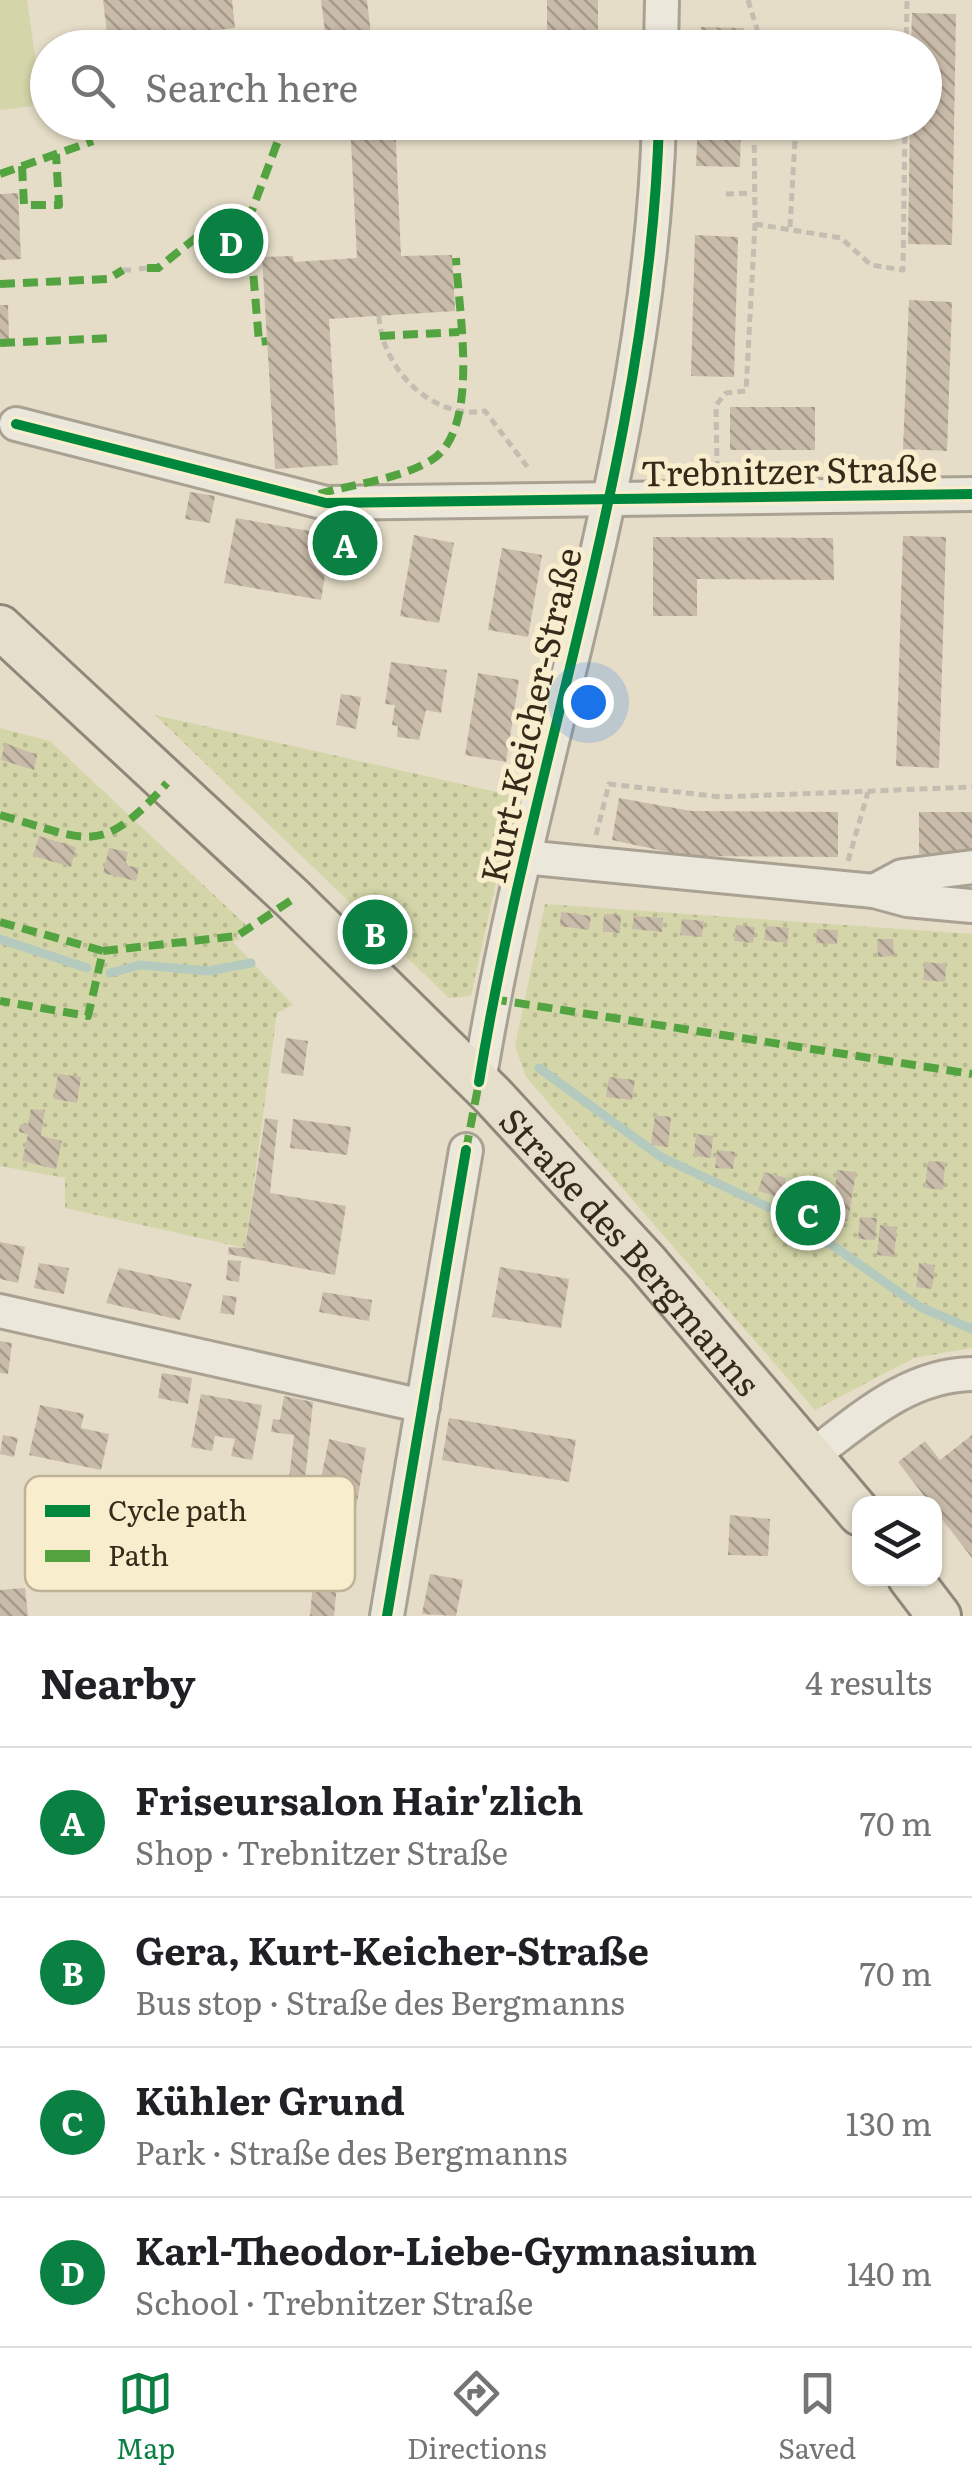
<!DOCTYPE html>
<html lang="en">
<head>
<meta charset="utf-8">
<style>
	body { margin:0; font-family:Literata,serif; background:#f6f6f6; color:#202124 }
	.controls { position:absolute; right:30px; bottom:30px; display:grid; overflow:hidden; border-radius:20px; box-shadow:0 2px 8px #0004 }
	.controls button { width:90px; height:90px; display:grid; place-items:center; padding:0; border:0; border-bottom:2px solid #e0e0e0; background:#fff; color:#202124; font:50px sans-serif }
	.you { position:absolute; left:588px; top:702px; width:35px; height:35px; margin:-25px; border:8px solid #fff; border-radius:50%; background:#1a73e8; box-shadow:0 0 0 15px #1a73e833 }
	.badge { display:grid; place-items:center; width:65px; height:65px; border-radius:50%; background:#0b8043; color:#fff; font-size:32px; font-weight:700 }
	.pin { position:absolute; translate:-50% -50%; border:5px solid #fff; box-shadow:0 2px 10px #0006 }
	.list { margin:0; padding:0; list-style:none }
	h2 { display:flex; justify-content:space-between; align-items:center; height:130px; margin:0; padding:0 40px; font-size:42px }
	h2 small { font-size:32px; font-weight:400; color:#757577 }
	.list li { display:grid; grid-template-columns:65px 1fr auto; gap:30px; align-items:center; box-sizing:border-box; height:150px; padding:0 40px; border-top:2px solid #e0e0e0 }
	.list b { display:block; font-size:38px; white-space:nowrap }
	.list p { margin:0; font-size:32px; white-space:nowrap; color:#757577 }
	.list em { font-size:32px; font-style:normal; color:#757577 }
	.icon { flex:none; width:55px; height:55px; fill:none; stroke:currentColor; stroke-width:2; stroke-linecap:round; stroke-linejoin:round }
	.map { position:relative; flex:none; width:972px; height:1616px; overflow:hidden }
	.search { position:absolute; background:#fff; box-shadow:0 2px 8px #0004; left:30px; right:30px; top:30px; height:110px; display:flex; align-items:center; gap:25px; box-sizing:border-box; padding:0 35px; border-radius:55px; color:#757577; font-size:38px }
	.sheet { height:730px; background:#fff }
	nav { display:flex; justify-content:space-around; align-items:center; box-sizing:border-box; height:140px; border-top:2px solid #e0e0e0; background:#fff; font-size:28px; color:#757577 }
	nav a { display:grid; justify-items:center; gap:5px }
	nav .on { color:#0b8043 }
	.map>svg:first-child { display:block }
	.grass { fill:url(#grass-dots) }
	.park { fill:#d4d6a9 }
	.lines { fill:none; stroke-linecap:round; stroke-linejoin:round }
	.stream { stroke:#b5cabe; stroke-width:9 }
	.building { fill:url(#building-back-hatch) }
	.minor-casing { stroke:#a9a192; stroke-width:38 }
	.major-casing { stroke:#8f8779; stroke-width:48 }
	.path { stroke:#c4beb2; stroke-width:5; stroke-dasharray:8 5; stroke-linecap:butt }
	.minor { stroke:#ece7db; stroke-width:32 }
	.major { stroke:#e4decb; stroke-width:42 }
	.quiet { stroke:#53a440; stroke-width:8; stroke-dasharray:15 8; stroke-linecap:butt }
	.cycleway-casing { stroke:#f8edcc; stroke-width:16 }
	.cycleway { stroke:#00873e; stroke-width:10 }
	.labels { text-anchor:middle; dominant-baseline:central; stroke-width:10; stroke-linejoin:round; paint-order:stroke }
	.street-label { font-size:35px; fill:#382a1a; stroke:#f8edcc }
	.key { fill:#f8edcc; stroke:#beb297; stroke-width:2.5 }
	.key-label { font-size:28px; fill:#382a1a }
</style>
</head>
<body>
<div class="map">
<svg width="972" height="1616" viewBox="0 0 972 1616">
	<defs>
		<pattern id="grass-dots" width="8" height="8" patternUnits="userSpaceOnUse" patternTransform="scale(2.5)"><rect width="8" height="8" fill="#d4d6a9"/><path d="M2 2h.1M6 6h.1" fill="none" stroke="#b7b891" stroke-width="1.8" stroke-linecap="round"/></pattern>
		<pattern id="building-back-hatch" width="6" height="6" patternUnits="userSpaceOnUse" patternTransform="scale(2.5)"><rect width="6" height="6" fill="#c9bba9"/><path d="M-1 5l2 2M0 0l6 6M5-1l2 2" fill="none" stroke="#a49889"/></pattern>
	</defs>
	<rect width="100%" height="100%" fill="#e5ddc8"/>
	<!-- grass -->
	<g class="grass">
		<polygon points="155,715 515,796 471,996 449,998"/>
		<polygon points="0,728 50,741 246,925 237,936 240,939 233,942 293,1005 277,1013 245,1248 65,1208 65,1178 0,1166"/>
		<polygon points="545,904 972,934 972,1348 914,1358 815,1410 526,1077 515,1046"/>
	</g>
	<!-- park -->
	<polygon class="park" points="0,0 27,0 42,105 0,110"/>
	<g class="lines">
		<!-- stream -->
		<g class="stream">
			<polyline points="0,939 87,968"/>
			<polyline points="110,973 140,965 208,971 251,963"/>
			<polyline points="539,1068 661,1157 798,1221 920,1307 972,1329"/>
		</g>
	</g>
	<!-- building -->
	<g class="building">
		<polygon points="103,0 232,0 235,28 108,42"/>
		<polygon points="321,0 367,0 372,43 396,48 327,48"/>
		<polygon points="547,0 598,0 598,48 506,48 506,33 547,34"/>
		<polygon points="912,13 956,14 952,245 908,244 910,122 924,122 924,48 911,48"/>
		<polygon points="701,27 744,28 744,48 700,48"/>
		<polygon points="350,122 395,122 401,256 452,255 455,311 329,319 338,465 275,469 262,257 293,256 294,262 357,258"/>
		<polygon points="698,122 741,122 740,167 696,166"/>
		<polygon points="18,193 21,259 0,260 0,194"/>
		<polygon points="695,235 738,237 734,377 691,376"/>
		<polygon points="909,300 952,302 947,451 903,449"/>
		<polygon points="0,305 8,305 9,339 0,340"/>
		<rect x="730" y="407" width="85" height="43"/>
		<polygon points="190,492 215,496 210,523 185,519"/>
		<polygon points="236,518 332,535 335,521 363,526 357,555 329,551 321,600 224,583"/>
		<polygon points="414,535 454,543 439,623 400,616"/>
		<polygon points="903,536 946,537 939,768 896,766"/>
		<polygon points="653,537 833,538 834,580 697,579 697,616 653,616"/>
		<polygon points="502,548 542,555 528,637 488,630"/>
		<polygon points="391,662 447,670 441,713 426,710 419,740 397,737 398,726 392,725 395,705 385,704"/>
		<polygon points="478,673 519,680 506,762 465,755"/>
		<polygon points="341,694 361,697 356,729 336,725"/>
		<polygon points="5,743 37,755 34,770 1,760"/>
		<polygon points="619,798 691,811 838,812 838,857 686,856 612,840"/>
		<rect x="919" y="812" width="53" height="42"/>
		<polygon points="39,836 76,847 71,867 33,856"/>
		<polygon points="109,848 128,852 125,865 139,868 136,881 103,873"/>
		<polygon points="561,912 591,916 589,930 560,926"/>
		<polygon points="604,914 621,915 620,933 603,932"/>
		<polygon points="634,916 663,918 662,932 632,929"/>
		<polygon points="682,919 704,921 702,937 680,935"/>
		<polygon points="736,925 755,927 753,943 734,941"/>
		<polygon points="766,926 789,928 787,943 764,940"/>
		<polygon points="817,929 838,930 837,944 816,943"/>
		<polygon points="877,939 893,939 894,956 878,957"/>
		<polygon points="925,962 946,964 945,982 923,980"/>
		<polygon points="286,1038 308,1041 303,1076 281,1073"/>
		<polygon points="58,1074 81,1077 77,1103 54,1099"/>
		<polygon points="609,1077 635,1080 632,1100 606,1097"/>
		<polygon points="31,1109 45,1110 41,1136 62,1141 56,1169 22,1161 28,1134 19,1132 20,1124 28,1125"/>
		<polygon points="655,1115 671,1117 668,1147 651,1145"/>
		<polygon points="265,1118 278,1120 270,1193 346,1206 335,1275 228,1254 229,1247 245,1248"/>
		<polygon points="293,1119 351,1127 347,1155 290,1148"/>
		<polygon points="696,1134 713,1136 711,1158 694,1156"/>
		<polygon points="717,1150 735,1152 733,1169 715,1168"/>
		<polygon points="928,1161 945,1162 943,1190 925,1188"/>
		<polygon points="837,1170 856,1172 848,1221 833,1219"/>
		<polygon points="764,1172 786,1178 781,1198 758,1191"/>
		<polygon points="818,1183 833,1186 828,1218 813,1215"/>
		<polygon points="860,1217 877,1218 875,1240 858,1239"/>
		<polygon points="880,1225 897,1227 894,1257 877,1255"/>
		<polygon points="0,1242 25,1247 18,1283 0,1279"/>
		<polygon points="228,1260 241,1261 239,1282 226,1280"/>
		<polygon points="39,1263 69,1268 64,1294 34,1288"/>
		<polygon points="919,1263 935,1265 932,1289 916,1287"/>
		<polygon points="500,1267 569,1279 561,1328 492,1317"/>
		<polygon points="119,1268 192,1284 180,1320 106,1303"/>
		<polygon points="323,1292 372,1300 369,1321 319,1312"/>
		<polygon points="223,1295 237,1297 234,1315 220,1313"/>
		<polygon points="0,1341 12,1343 8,1374 0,1373"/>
		<polygon points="162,1373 192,1378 188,1404 158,1398"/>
		<polygon points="201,1394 262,1405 252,1460 231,1456 235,1439 215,1436 212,1451 191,1447"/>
		<polygon points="284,1396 313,1402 305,1480 289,1479 294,1435 271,1432 273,1419 280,1420"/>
		<polygon points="40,1405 84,1414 81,1428 109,1434 101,1470 29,1455"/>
		<polygon points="449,1418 576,1440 569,1482 442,1460"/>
		<polygon points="3,1435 18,1438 14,1457 0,1454"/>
		<polygon points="972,1435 972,1558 898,1462 925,1441 940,1460"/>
		<polygon points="329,1439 366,1448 351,1538 310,1533"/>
		<polygon points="730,1515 770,1519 768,1556 728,1555"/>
		<polygon points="317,1538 341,1540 334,1616 310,1616"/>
		<polygon points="430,1574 463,1580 456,1616 422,1614"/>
		<polygon points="25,1588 28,1616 0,1616 0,1590"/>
	</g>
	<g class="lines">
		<defs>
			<g id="minor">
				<polyline points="661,48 662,0"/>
				<polyline points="16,424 326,503 972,494"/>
				<polyline points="523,857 874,891 907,900 972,906"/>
				<polyline points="874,891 902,876 972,867"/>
				<path d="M479 1082C531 761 650 449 659 122"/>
				<polyline points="0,1311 423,1406"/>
				<path d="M813 1455C861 1419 908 1375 972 1374"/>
				<polyline points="387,1616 466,1150"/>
			</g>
			<g id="major">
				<path id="s1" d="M0 627 293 899 492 1095 647 1263 860 1514"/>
				<polyline points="910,1578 939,1616"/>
			</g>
		</defs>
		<!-- minor casing -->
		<use href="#minor" class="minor-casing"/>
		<!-- major casing -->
		<use href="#major" class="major-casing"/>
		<!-- path -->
		<g class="path">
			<polyline points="748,0 757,29 757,48"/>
			<polyline points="906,48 907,0"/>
			<polyline points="726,194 752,193"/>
			<polyline points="755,224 841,238 871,265 903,270 905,122"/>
			<polyline points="790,227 796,122"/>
			<polyline points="209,244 218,262 236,268"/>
			<polyline points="139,269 147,268"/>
			<polyline points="123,270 131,270"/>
			<path d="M379 316C381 367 431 420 485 411L529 469"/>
			<polyline points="717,469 716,405 726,393 746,391 755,224 754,122"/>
			<polyline points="596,835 609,784 721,797 972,787"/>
			<polyline points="848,861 868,792"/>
		</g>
		<!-- minor -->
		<use href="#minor" class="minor"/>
		<!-- major -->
		<use href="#major" class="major"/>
		<!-- quiet -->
		<g class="quiet">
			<polyline points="22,166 24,205 59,205 56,154"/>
			<polyline points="0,174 93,141"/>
			<polyline points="147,268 158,268 207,229 248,221 285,122"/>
			<polyline points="236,268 253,270 259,342 267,341"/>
			<polyline points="0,284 108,279 123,270"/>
			<polyline points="380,336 459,332"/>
			<polyline points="0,343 114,338"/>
			<path d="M319 494C353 484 399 479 430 461 482 431 458 310 456 258"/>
			<path d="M0 815C89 840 100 858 167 783"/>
			<polyline points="0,922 103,951 88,1016 0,1001"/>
			<polyline points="103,951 237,936 293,899"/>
			<polyline points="492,999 972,1074"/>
			<polyline points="466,1150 479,1082"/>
		</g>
		<defs>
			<g id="cycleway">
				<polyline points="16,424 326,503 972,494"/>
				<path d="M479 1082C531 761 650 449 659 122"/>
				<polyline points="387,1616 466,1150"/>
			</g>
		</defs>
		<!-- cycleway casing -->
		<use href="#cycleway" class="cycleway-casing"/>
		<!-- cycleway -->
		<use href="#cycleway" class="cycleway"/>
	</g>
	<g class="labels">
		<!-- street labels -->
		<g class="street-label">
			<text transform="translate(789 469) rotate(-1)">Trebnitzer Straße</text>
			<text transform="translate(529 715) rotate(-77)">Kurt-Keicher-Straße</text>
			<text stroke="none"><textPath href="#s1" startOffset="888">Straße des Bergmanns</textPath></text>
		</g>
	</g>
	<!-- legend -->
	<rect x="25" y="1476" width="330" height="115" rx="15" class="key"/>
	<rect x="45" y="1505" width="45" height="12" fill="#00873e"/>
	<rect x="45" y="1550" width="45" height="12" fill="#53a440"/>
	<g class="key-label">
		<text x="108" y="1521">Cycle path</text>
		<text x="108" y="1566">Path</text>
	</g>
</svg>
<div class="controls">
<button><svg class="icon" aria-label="layers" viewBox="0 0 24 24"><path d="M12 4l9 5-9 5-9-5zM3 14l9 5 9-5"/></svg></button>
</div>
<div class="you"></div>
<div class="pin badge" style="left:345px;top:543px">A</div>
<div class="pin badge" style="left:375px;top:932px">B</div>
<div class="pin badge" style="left:808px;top:1213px">C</div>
<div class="pin badge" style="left:231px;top:241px">D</div>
<div class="search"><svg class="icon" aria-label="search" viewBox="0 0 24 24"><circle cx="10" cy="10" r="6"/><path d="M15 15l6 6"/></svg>Search here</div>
</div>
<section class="sheet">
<h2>Nearby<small>4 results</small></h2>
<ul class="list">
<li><span class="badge">A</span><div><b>Friseursalon Hair'zlich</b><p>Shop · Trebnitzer Straße</p></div><em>70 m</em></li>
<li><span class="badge">B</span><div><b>Gera, Kurt-Keicher-Straße</b><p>Bus stop · Straße des Bergmanns</p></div><em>70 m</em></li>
<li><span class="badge">C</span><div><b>Kühler Grund</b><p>Park · Straße des Bergmanns</p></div><em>130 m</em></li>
<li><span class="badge">D</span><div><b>Karl-Theodor-Liebe-Gymnasium</b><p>School · Trebnitzer Straße</p></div><em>140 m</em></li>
</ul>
</section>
<nav>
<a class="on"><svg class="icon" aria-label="map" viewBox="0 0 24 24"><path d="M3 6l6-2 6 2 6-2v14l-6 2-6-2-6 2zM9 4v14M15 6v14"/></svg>Map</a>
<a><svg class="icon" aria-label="directions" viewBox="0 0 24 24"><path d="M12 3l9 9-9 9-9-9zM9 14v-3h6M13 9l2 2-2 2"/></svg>Directions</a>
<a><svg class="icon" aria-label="saved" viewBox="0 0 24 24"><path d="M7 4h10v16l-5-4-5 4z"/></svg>Saved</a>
</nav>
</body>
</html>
